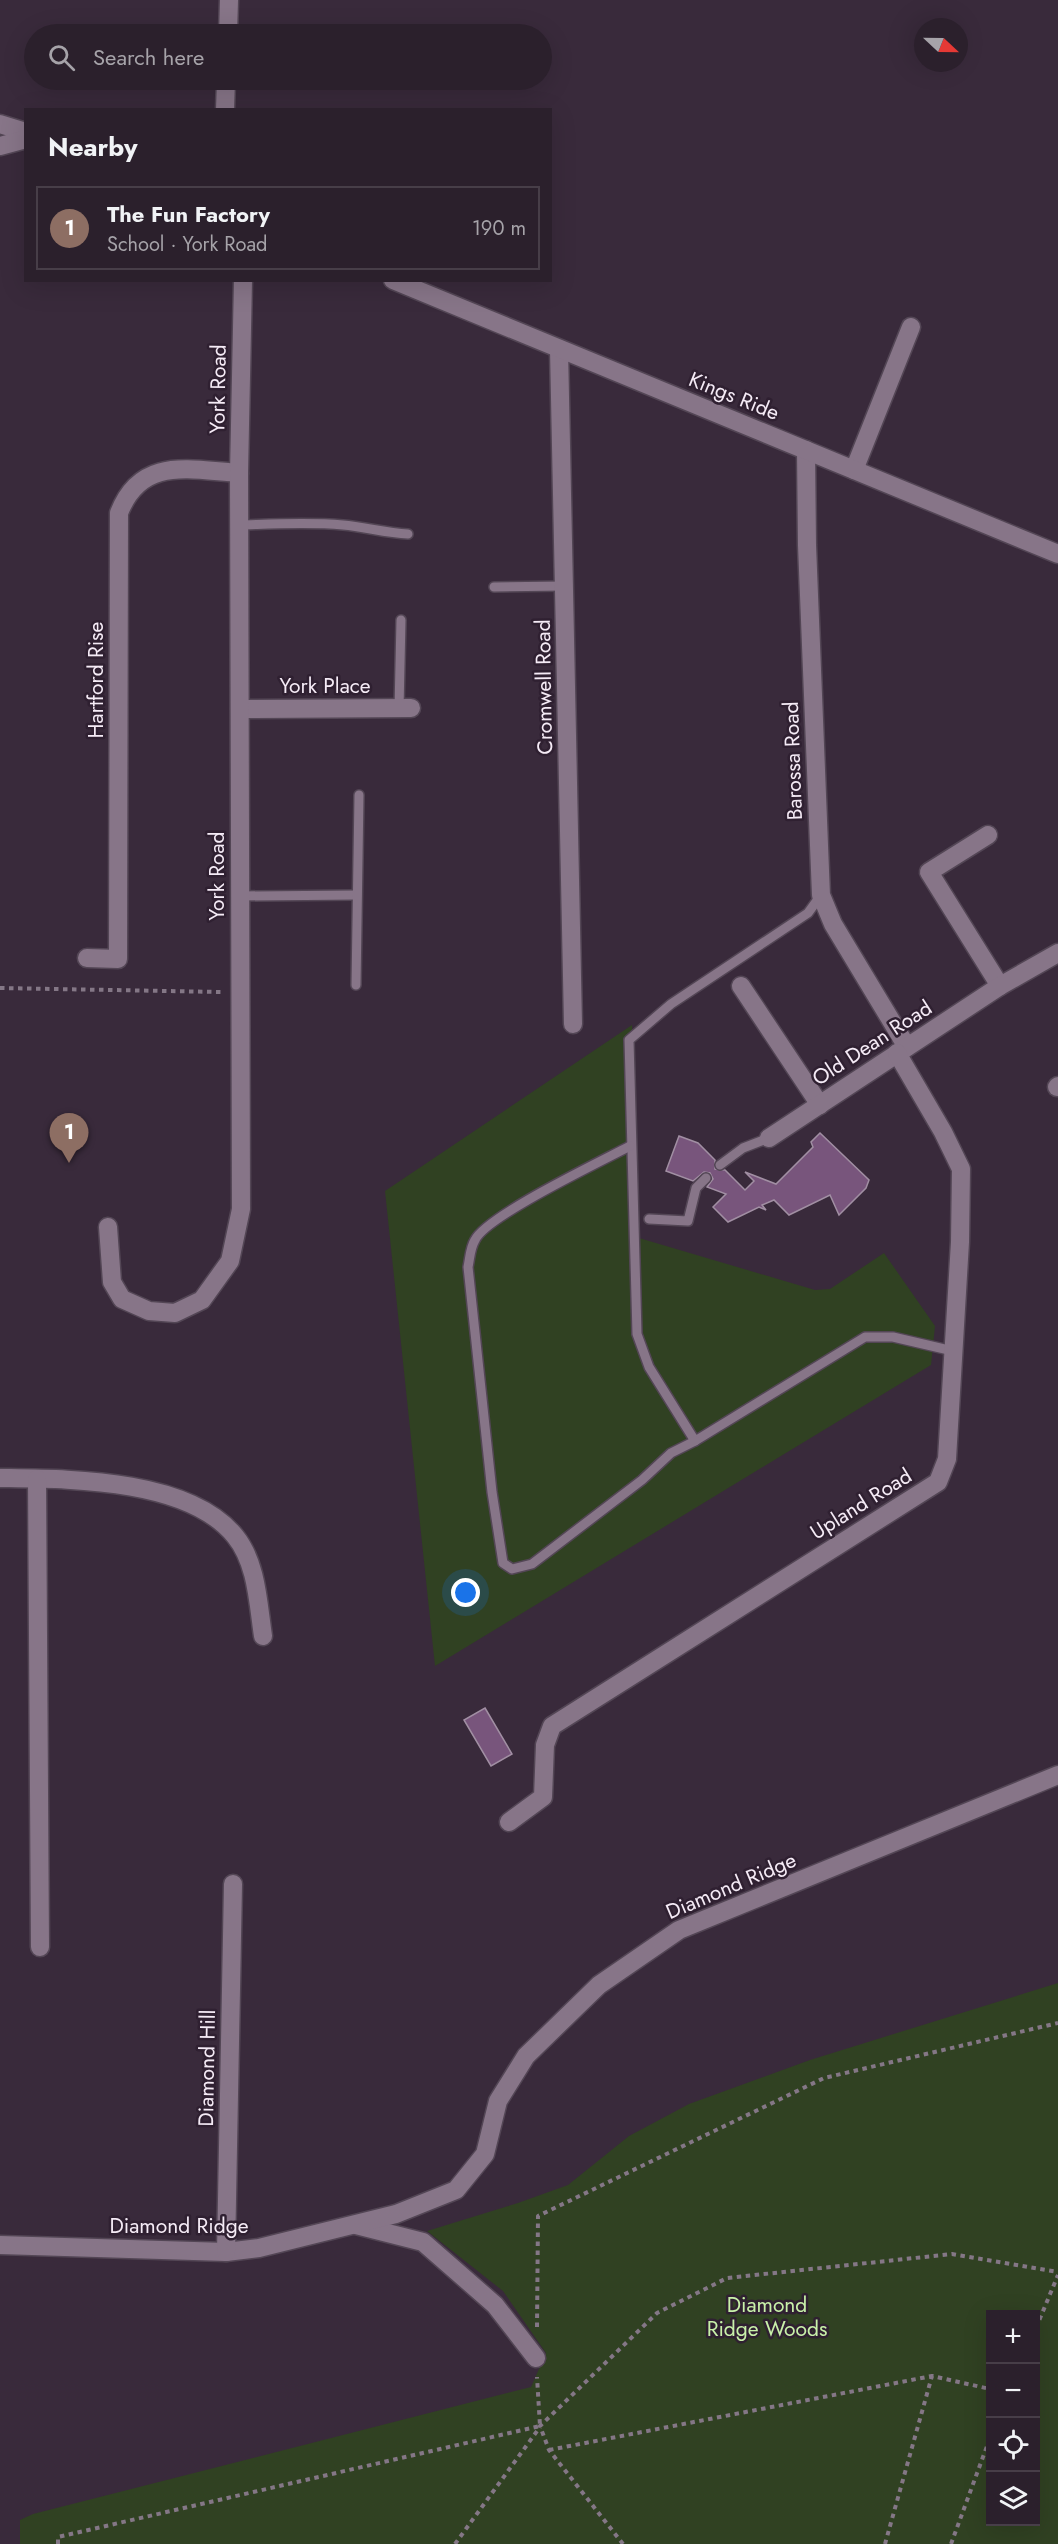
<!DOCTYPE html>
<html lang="en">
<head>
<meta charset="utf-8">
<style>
	body { margin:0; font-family:Jost,sans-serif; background:#332834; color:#f1f3f6 }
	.controls { position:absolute; right:18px; bottom:18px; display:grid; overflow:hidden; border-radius:0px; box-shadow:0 6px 24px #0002 }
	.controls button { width:54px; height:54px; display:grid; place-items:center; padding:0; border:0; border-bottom:2px solid #473e48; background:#2b202c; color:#f1f3f6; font:30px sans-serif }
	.compass { position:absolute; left:914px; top:18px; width:54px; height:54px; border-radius:50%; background:#2b202c; box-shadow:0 6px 24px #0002; rotate:112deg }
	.you { position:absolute; left:466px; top:1593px; width:21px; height:21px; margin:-15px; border:4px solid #fff; border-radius:50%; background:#1a73e8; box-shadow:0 0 0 9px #1a73e833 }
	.badge { display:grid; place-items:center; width:39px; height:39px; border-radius:50%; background:#2563eb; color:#fff; font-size:20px; font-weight:700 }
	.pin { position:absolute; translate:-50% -50px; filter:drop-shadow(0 2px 3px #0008) }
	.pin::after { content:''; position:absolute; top:32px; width:21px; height:18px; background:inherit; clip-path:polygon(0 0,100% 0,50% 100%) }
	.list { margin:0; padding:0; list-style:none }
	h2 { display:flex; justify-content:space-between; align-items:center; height:78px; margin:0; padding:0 24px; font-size:26px }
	h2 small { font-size:20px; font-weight:400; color:#a6a3a9 }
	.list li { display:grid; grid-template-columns:39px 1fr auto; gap:18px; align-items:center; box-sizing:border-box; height:84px; margin:0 12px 12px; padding:0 12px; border:2px solid #473e48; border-radius:0px }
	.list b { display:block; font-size:22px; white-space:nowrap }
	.list p { margin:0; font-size:20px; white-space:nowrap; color:#a6a3a9 }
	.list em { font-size:20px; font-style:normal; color:#a6a3a9 }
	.icon { flex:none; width:33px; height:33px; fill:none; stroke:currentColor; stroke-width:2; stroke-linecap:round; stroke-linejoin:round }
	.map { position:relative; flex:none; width:1058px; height:2544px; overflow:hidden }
	.search { position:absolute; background:#2b202c; box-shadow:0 6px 24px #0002; left:24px; top:24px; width:528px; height:66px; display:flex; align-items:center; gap:15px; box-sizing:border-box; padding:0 21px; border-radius:33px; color:#a6a3a9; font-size:22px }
	.panel { position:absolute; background:#2b202c; box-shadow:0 6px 24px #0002; left:24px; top:108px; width:528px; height:174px; border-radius:0px }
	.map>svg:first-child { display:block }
	.green { fill:#304122; fill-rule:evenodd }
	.building { fill:#78557c; stroke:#a18fa3; stroke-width:1.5 }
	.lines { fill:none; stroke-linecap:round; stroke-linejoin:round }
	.service-casing { stroke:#534655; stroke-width:12 }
	.minor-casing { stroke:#534655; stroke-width:21 }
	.tertiary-casing { stroke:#534655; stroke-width:21 }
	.path { stroke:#847786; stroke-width:4; stroke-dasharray:4.5 4.5; stroke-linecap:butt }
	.service { stroke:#877588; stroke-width:9 }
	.minor { stroke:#877588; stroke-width:18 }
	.tertiary { stroke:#877588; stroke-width:18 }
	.labels { text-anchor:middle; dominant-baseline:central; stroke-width:5; stroke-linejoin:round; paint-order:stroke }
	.street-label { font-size:21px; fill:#f5ebf6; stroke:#2f2031 }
	.park-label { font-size:21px; fill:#c8f1a9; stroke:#2f2031 }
</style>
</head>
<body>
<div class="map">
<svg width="1058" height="2544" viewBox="0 0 1058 2544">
	<rect width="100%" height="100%" fill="#392a3b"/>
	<!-- green -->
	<g class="green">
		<polygon points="632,1025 639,1238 815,1290 830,1289 884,1253 935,1326 931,1365 435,1666 385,1191"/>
		<path d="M1058 1983V2544H20V2520L33 2514 531 2387 546 2353 503 2291 427 2231 518 2203 568 2185 629 2136 689 2104 810 2060ZM990 2314H1036V2522H990Z"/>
	</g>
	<!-- building -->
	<g class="building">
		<polygon points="820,1133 869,1180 866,1188 839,1215 830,1195 789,1215 774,1200 762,1205 766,1210 759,1207 728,1222 713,1207 726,1194 707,1187 713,1179 710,1173 704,1172 693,1181 666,1171 679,1136 698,1143 715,1160 715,1169 725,1170 745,1190 754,1181 745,1172 776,1184 813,1147 811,1142"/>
		<polygon points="485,1708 512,1754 491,1766 464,1720"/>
	</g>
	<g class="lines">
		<defs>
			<g id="service">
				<path d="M239 525C274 524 308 522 343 525 365 527 386 533 408 534"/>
				<polyline points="494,587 564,586"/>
				<polyline points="399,709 401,620"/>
				<polyline points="821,895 808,913 671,1004 629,1040 637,1334 649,1367 695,1441 865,1337 893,1337 953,1351"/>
				<polyline points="240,896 356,895"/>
				<polyline points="356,985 359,795"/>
				<path d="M630 1146C602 1161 486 1216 475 1240 470 1248 470 1258 468 1267L492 1492 503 1563 512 1569 532 1564 642 1480 671 1453 695 1441"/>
				<polyline points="720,1165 743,1148 769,1138"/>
				<polyline points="649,1219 688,1221 696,1188 706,1178"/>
			</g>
			<g id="minor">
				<polyline points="228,34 229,0"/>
				<polyline points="225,110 226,80"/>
				<polyline points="559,349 573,1024"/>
				<polyline points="806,450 807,545 821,895 833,924 907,1047"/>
				<polyline points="854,470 911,327"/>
				<polyline points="240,709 411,708"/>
				<polyline points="988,835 929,872 1000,986"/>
				<path d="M87 958 118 959 119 513C141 456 189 470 239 473"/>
				<polyline points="741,986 820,1105"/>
				<polyline points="1057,1087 1058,1086"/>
				<polyline points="769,1138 1000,986 1058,953"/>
				<polyline points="108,1227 112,1282 122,1299 149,1311 175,1313 202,1300 230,1261 241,1209 239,473 243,280"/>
				<path d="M0 1478C68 1479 188 1478 235 1536 257 1563 258 1603 263 1636"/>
				<polyline points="37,1479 40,1947"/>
				<polyline points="509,1822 543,1797 545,1745 552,1726 938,1482 947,1459 960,1242 961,1169 943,1132 897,1053"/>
				<polyline points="356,2225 423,2242 495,2305 536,2358"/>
				<polyline points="0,2245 226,2252 259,2248 396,2214 456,2190 485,2154 498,2101 526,2056 599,1985 679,1930 1058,1775"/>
				<polyline points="226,2252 233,1884"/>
			</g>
			<g id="tertiary">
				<polyline points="0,124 26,132"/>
				<polyline points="0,146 26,139"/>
				<polyline points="393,280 1058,554"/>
			</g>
		</defs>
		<!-- service casing -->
		<use href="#service" class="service-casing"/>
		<!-- minor casing -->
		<use href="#minor" class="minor-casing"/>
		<!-- tertiary casing -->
		<use href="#tertiary" class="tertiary-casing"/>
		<!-- path -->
		<g class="path">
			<polyline points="0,988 221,992"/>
			<polyline points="537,2327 538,2216 824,2078 1058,2023"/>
			<polyline points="1036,2328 1058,2275"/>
			<polyline points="549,2450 932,2376 990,2389"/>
			<polyline points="58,2544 58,2537 540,2426 537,2377"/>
			<polyline points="455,2544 540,2427"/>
			<polyline points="623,2544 549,2450 540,2426 657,2313 727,2278 952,2254 1058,2272"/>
			<polyline points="885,2544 932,2376"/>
			<polyline points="951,2544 990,2438"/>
		</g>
		<!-- service -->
		<use href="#service" class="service"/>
		<!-- minor -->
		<use href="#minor" class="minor"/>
		<!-- tertiary -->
		<use href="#tertiary" class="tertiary"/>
	</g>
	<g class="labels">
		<!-- street labels -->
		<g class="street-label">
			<text transform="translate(218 389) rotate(-89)">York Road</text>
			<text transform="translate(734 396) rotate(22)">Kings Ride</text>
			<text transform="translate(96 680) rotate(-90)">Hartford Rise</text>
			<text x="325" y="686">York Place</text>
			<text transform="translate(544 687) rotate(-91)">Cromwell Road</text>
			<text transform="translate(793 761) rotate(-92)">Barossa Road</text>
			<text transform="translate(217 876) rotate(-90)">York Road</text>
			<text transform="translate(872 1043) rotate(-33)">Old Dean Road</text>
			<text transform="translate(861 1504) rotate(-32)">Upland Road</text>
			<text transform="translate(731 1886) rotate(-23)">Diamond Ridge</text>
			<text transform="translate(207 2068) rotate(-89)">Diamond Hill</text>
			<text x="179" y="2226">Diamond Ridge</text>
		</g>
		<!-- park labels -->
		<g class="park-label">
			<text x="767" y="2305">Diamond<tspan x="767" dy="24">Ridge Woods</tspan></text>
		</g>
	</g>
</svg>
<div class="controls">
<button>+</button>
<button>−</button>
<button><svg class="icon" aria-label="locate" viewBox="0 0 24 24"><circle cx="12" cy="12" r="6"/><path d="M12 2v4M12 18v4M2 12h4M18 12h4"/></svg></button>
<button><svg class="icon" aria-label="layers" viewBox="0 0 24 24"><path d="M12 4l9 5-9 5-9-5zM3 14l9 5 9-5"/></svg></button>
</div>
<svg class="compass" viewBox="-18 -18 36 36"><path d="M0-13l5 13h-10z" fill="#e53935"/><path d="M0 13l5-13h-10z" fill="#a6a3a9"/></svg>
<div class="you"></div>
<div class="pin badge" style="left:69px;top:1163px;background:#8d6e63">1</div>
<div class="search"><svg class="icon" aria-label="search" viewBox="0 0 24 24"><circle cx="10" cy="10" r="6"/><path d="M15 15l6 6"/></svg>Search here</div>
<section class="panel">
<h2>Nearby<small></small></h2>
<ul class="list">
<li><span class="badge" style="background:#8d6e63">1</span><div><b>The Fun Factory</b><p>School · York Road</p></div><em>190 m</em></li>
</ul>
</section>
</div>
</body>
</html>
